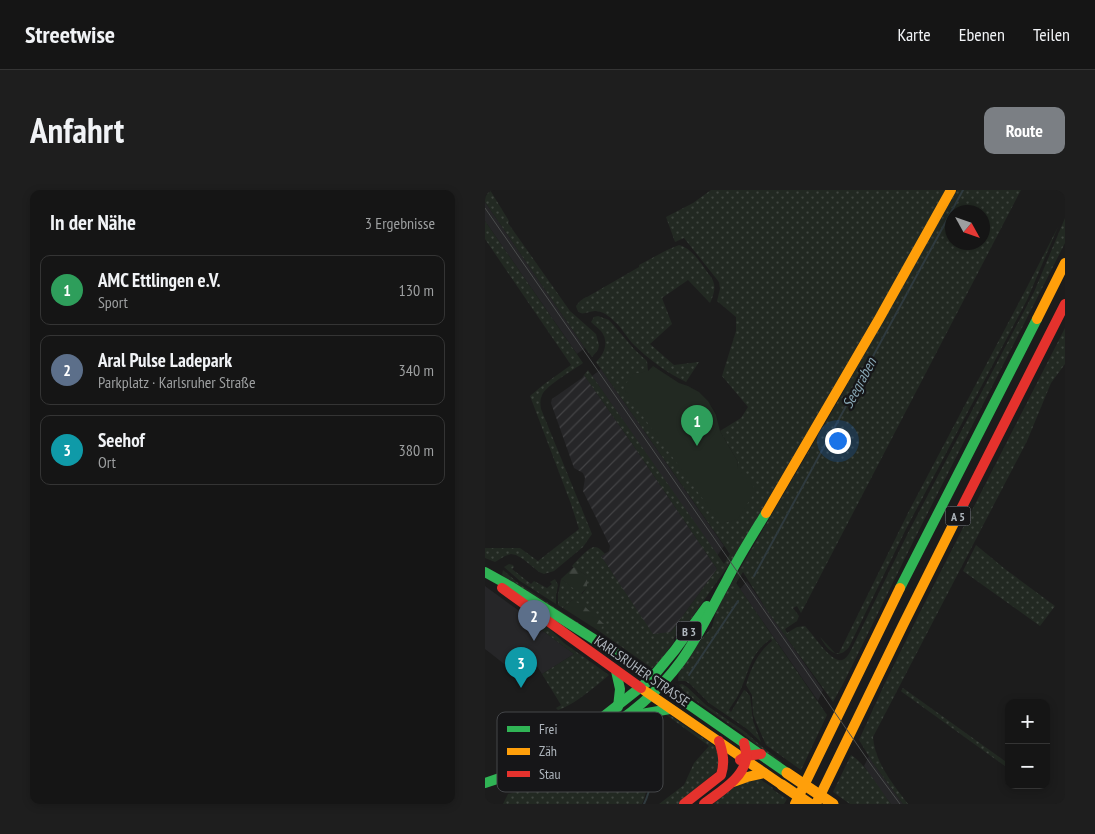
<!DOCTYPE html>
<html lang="de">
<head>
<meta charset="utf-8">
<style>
	body { margin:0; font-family:"PT Sans Narrow",sans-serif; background:#1e1e1e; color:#f1f3f6 }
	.controls { position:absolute; right:15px; bottom:15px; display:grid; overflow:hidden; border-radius:10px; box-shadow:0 2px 8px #0003 }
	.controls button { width:45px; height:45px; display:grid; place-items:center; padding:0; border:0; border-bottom:1px solid #343434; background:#151515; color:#f1f3f6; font:25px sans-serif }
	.compass { position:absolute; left:460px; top:15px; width:45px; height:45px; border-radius:50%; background:#151515; box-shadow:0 2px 8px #0003; rotate:130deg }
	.you { position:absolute; left:352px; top:250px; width:18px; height:18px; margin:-12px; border:4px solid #fff; border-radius:50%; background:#1a73e8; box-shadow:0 0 0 8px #1a73e833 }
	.badge { display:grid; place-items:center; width:32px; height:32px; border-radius:50%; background:#7b7f84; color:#fff; font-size:16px; font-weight:700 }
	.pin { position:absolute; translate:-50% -41px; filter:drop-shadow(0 1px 2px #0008) }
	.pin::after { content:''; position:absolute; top:26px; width:18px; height:15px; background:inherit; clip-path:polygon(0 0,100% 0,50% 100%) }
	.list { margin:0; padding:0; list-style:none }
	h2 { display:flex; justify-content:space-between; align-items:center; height:65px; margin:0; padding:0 20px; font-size:21px }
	h2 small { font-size:16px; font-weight:400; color:#9d9fa0 }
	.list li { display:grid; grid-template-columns:32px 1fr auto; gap:15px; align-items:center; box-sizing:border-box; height:70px; margin:0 10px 10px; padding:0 10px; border:1px solid #343434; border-radius:10px }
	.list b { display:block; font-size:19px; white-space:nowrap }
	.list p { margin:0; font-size:16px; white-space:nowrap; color:#9d9fa0 }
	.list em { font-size:16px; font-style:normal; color:#9d9fa0 }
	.map { position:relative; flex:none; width:580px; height:614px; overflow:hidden; border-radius:10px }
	header { display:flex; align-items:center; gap:30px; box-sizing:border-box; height:70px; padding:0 25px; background:#151515; border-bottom:1px solid #343434 }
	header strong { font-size:24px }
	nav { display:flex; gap:28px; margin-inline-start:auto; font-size:18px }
	.intro { display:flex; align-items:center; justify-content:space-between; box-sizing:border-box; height:120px; padding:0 30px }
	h1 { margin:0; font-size:35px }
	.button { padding:12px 22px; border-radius:10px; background:#7b7f84; color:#fff; font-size:18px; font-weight:700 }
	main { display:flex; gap:30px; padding:0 30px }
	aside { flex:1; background:#151515; border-radius:10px; box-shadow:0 2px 8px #0003 }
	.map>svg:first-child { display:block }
	.built { fill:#262628 }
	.industrial { fill:url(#industrial-furrows) }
	.green { fill:url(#green-dots); fill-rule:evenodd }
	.forest { fill:url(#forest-firs) }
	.pitch { fill:#222922 }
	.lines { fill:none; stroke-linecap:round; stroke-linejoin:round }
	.stream { stroke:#2f3a3e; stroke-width:2 }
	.fast { stroke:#30b455; stroke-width:10 }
	.slow { stroke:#ff9f0a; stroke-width:10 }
	.jam { stroke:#e5322d; stroke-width:10 }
	.tram { stroke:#4b4d4d; stroke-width:1 }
	.slow-bridge { stroke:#ff9f0a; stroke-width:11 }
	.labels { text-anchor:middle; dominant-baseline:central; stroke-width:4.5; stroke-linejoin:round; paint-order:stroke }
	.shield { fill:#161618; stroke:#80858b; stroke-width:1 }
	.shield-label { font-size:12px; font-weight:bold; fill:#aeb5bc }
	.street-label { font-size:14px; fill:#aeb5bc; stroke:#161618 }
	.water-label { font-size:15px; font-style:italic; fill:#88a7b4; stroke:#161618 }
	.key { fill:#161618; stroke:#444649; stroke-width:1 }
	.key-label { font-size:14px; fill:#aeb5bc }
</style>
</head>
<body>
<header>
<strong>Streetwise</strong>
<nav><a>Karte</a><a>Ebenen</a><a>Teilen</a></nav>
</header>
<div class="intro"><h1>Anfahrt</h1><a class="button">Route</a></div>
<main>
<aside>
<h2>In der Nähe<small>3 Ergebnisse</small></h2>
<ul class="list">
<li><span class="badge" style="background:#2e9e5b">1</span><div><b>AMC Ettlingen e.V.</b><p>Sport</p></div><em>130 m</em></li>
<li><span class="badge" style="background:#5c6f8a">2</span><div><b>Aral Pulse Ladepark</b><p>Parkplatz · Karlsruher Straße</p></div><em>340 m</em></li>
<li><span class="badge" style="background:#0f9aa8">3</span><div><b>Seehof</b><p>Ort</p></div><em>380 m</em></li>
</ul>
</aside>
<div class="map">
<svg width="580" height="614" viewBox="0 0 580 614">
	<defs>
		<pattern id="industrial-furrows" width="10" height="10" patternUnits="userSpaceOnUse" patternTransform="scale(1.25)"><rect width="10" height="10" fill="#262628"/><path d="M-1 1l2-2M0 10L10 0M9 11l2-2" fill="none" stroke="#434345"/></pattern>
		<pattern id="green-dots" width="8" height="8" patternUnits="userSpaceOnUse" patternTransform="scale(1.25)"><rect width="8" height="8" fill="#222922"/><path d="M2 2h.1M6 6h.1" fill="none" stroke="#404640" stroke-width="1.8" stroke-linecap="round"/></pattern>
		<pattern id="forest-firs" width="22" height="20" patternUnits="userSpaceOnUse" patternTransform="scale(1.25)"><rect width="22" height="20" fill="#222922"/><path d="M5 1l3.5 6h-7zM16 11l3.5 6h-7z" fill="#404640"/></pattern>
	</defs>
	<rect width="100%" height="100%" fill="#1c1c1c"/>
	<!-- built -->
	<g class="built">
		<polygon points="0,12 100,158 92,164 0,31"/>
		<polygon points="116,179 239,356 232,366 107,186"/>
		<polygon points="262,391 338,500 333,511 255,399"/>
		<polygon points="0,396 44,428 54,438 89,464 57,484 50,473 35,482 29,473 23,477 0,459"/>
		<polygon points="384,566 388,573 418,614 406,614 395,600 379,576"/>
	</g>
	<!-- industrial -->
	<polygon class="industrial" points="99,185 148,255 232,379 186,442 168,445 116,366 124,361 125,356 98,301 100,288 98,283 89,278 66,213 67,209 97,188"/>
	<!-- green -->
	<g class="green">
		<polygon points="0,0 5,0 24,31 23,33 85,121 111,144 114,155 113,160 107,167 100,158 0,12"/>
		<path d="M226 0H461L423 69 250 366 196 443 192 444 189 448V452L172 474 167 478 114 441 118 433 87 410 78 418 73 415V405L76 389 97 404 102 397V386L87 376C91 372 104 356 110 357 114 357 117 361 120 364L116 366 168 444 186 442 232 379 148 255 99 185 103 180 239 374 245 364 111 172C120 164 124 151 116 141 113 138 109 135 106 132L109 127 113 126 124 130 150 160 162 171 163 181 253 328 257 320 252 277 253 272 235 241 256 228 263 217 237 186 251 141V127L232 111 235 99 234 92 199 48 190 52 181 27 208 13Z"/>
		<path d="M472 0H536L316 423 312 416 308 418 314 426 312 431 300 439 302 443 312 437 320 436C328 444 346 473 357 470 361 469 363 465 365 462L423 343 549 102 580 28V53L429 350 359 492 348 512 283 422 258 382 251 393 342 525 316 580 281 555 271 532 268 524 267 505 261 495C266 478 273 462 287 451L286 449C264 464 265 481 254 503 252 509 247 514 244 520L246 522 259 500 261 501 265 506 268 531 276 552 262 539 224 513 205 494 200 491H193L194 479 218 447 227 437 230 425 232 418 349 218ZM468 22H498V52H468Z"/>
		<path d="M0 31 98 173C88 180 64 194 58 203 55 208 55 213 56 219L107 344 98 357 69 381 59 384 54 382 38 369 31 365 26 364 20 366 10 372 0 368V358H35L53 371 94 339 86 314 45 206 58 195 86 175 0 49Z"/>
		<path d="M573 37 542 110 421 339 364 457C352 472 342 459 335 447L350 463H354L424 321 541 99Z"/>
		<path d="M194 55C209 59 217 76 226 87 232 96 229 104 225 113L203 90 177 108 187 134 165 154 189 175 214 172 201 192C182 183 162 168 147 153 141 146 137 138 130 132 124 126 118 121 110 121 102 121 94 129 91 116L95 111 101 107H102L154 77V75L182 60Z"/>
		<path d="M580 138V174L566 193 542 251 388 547C390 573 408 594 423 614H418L388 573 374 550 399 495 434 424Z"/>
		<polygon points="491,355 520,379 570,416 555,436 478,381"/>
		<polygon points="24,374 28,375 29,377 27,379 46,394 49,391 62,398 67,394 65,392 70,389 73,395 71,405 71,414 35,391 19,377"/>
		<polygon points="18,380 33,393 162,478 157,478 26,393 17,385"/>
		<path d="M60 435 62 436 79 453 124 485C111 496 89 515 73 520L71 518 76 515 57 484 89 464 54 438Z"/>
		<polygon points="197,494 202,497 221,515 259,541 275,555 297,572 296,573 274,557 257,543 201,504 194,495"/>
		<polygon points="418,498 524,574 524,579 417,502 416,501"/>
		<polygon points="180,524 186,526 231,557 235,578 194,614 174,614 199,595 209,573 224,556"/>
		<path d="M127 560H136L158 564C161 581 165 597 157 614H18L23 604 74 592 120 563Z"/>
		<path d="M366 565C381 574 395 600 406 614H365L348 602Z"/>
		<polygon points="275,589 288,598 287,599 302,609 299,614 228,614 257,591"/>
	</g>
	<!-- forest -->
	<g class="forest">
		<polygon points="89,377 102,386 102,397 96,404 76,389"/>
		<polygon points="87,410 99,416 119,434 114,441 78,418"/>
	</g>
	<!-- pitch -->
	<polygon class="pitch" points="168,176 194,193 203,196 214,202 223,211 231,225 235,241 253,272 252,277 271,300 253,329 236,334 141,203 139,196 148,184 163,181"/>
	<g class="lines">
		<!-- stream -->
		<g class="stream">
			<polyline points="269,386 478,0"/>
			<polyline points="204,485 253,411"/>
			<polyline points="161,557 161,551 170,536"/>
			<path d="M159 614C168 596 165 585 163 567"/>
		</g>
		<!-- fast -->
		<g class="fast">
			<polyline points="0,382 25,396 137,467 166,489"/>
			<polyline points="415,398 552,129"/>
			<polyline points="131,481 135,499 133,517"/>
			<polyline points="170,491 302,583"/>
			<polyline points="145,526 185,519"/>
			<polyline points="71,560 104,538 166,489 190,460 222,416"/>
			<path d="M0 593C75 568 148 537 196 471 214 446 226 419 241 392 253 368 267 346 281 323"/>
		</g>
		<!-- slow -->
		<g class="slow">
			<polyline points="552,129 580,73"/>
			<polyline points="281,323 394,129 466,0"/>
			<polyline points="160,501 297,595"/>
			<polyline points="248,592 262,587 279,583"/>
			<polyline points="310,614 415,398"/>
			<polyline points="331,614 418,435 476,319"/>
		</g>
		<!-- jam -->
		<g class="jam">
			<polyline points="476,319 580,114"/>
			<polyline points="17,398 156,498"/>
			<polyline points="255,570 261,566 276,564"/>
			<path d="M199 614 236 585C240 573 238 563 234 551"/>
			<path d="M219 614C234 602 258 589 261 569 262 563 260 558 259 553"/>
		</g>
		<!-- tram -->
		<polyline class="tram" points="0,18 387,576 415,614"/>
		<!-- slow-bridge -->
		<g class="slow-bridge">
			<polyline points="302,583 348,614"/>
			<polyline points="297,595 325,614"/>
		</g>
	</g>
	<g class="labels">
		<!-- shield labels -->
		<g class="shield">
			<rect x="460.5" y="316.5" width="25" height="19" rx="4"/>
			<rect x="191.5" y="431.5" width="25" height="19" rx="4"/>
		</g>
		<g class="shield-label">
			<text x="473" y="326">A 5</text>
			<text x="204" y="441">B 3</text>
		</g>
		<!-- street labels -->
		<g class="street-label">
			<text transform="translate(157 481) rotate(35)">KARLSRUHER STRASSE</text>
		</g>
		<!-- water labels -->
		<g class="water-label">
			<text transform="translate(374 193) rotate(-62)">Seegraben</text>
		</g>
	</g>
	<!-- legend -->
	<rect x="12" y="522" width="166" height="80" rx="8" class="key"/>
	<rect x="22" y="536" width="23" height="6" fill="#30b455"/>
	<rect x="22" y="558" width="23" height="7" fill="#ff9f0a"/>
	<rect x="22" y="581" width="23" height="6" fill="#e5322d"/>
	<g class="key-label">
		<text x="54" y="544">Frei</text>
		<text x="54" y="566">Zäh</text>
		<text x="54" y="589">Stau</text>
	</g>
</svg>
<div class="controls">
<button>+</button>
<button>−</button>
</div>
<svg class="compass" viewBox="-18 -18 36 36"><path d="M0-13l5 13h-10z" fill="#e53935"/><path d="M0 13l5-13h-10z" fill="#9d9fa0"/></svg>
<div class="you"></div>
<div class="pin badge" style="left:212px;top:256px;background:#2e9e5b">1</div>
<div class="pin badge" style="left:49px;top:451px;background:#5c6f8a">2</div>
<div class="pin badge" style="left:36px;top:498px;background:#0f9aa8">3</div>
</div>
</main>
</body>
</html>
